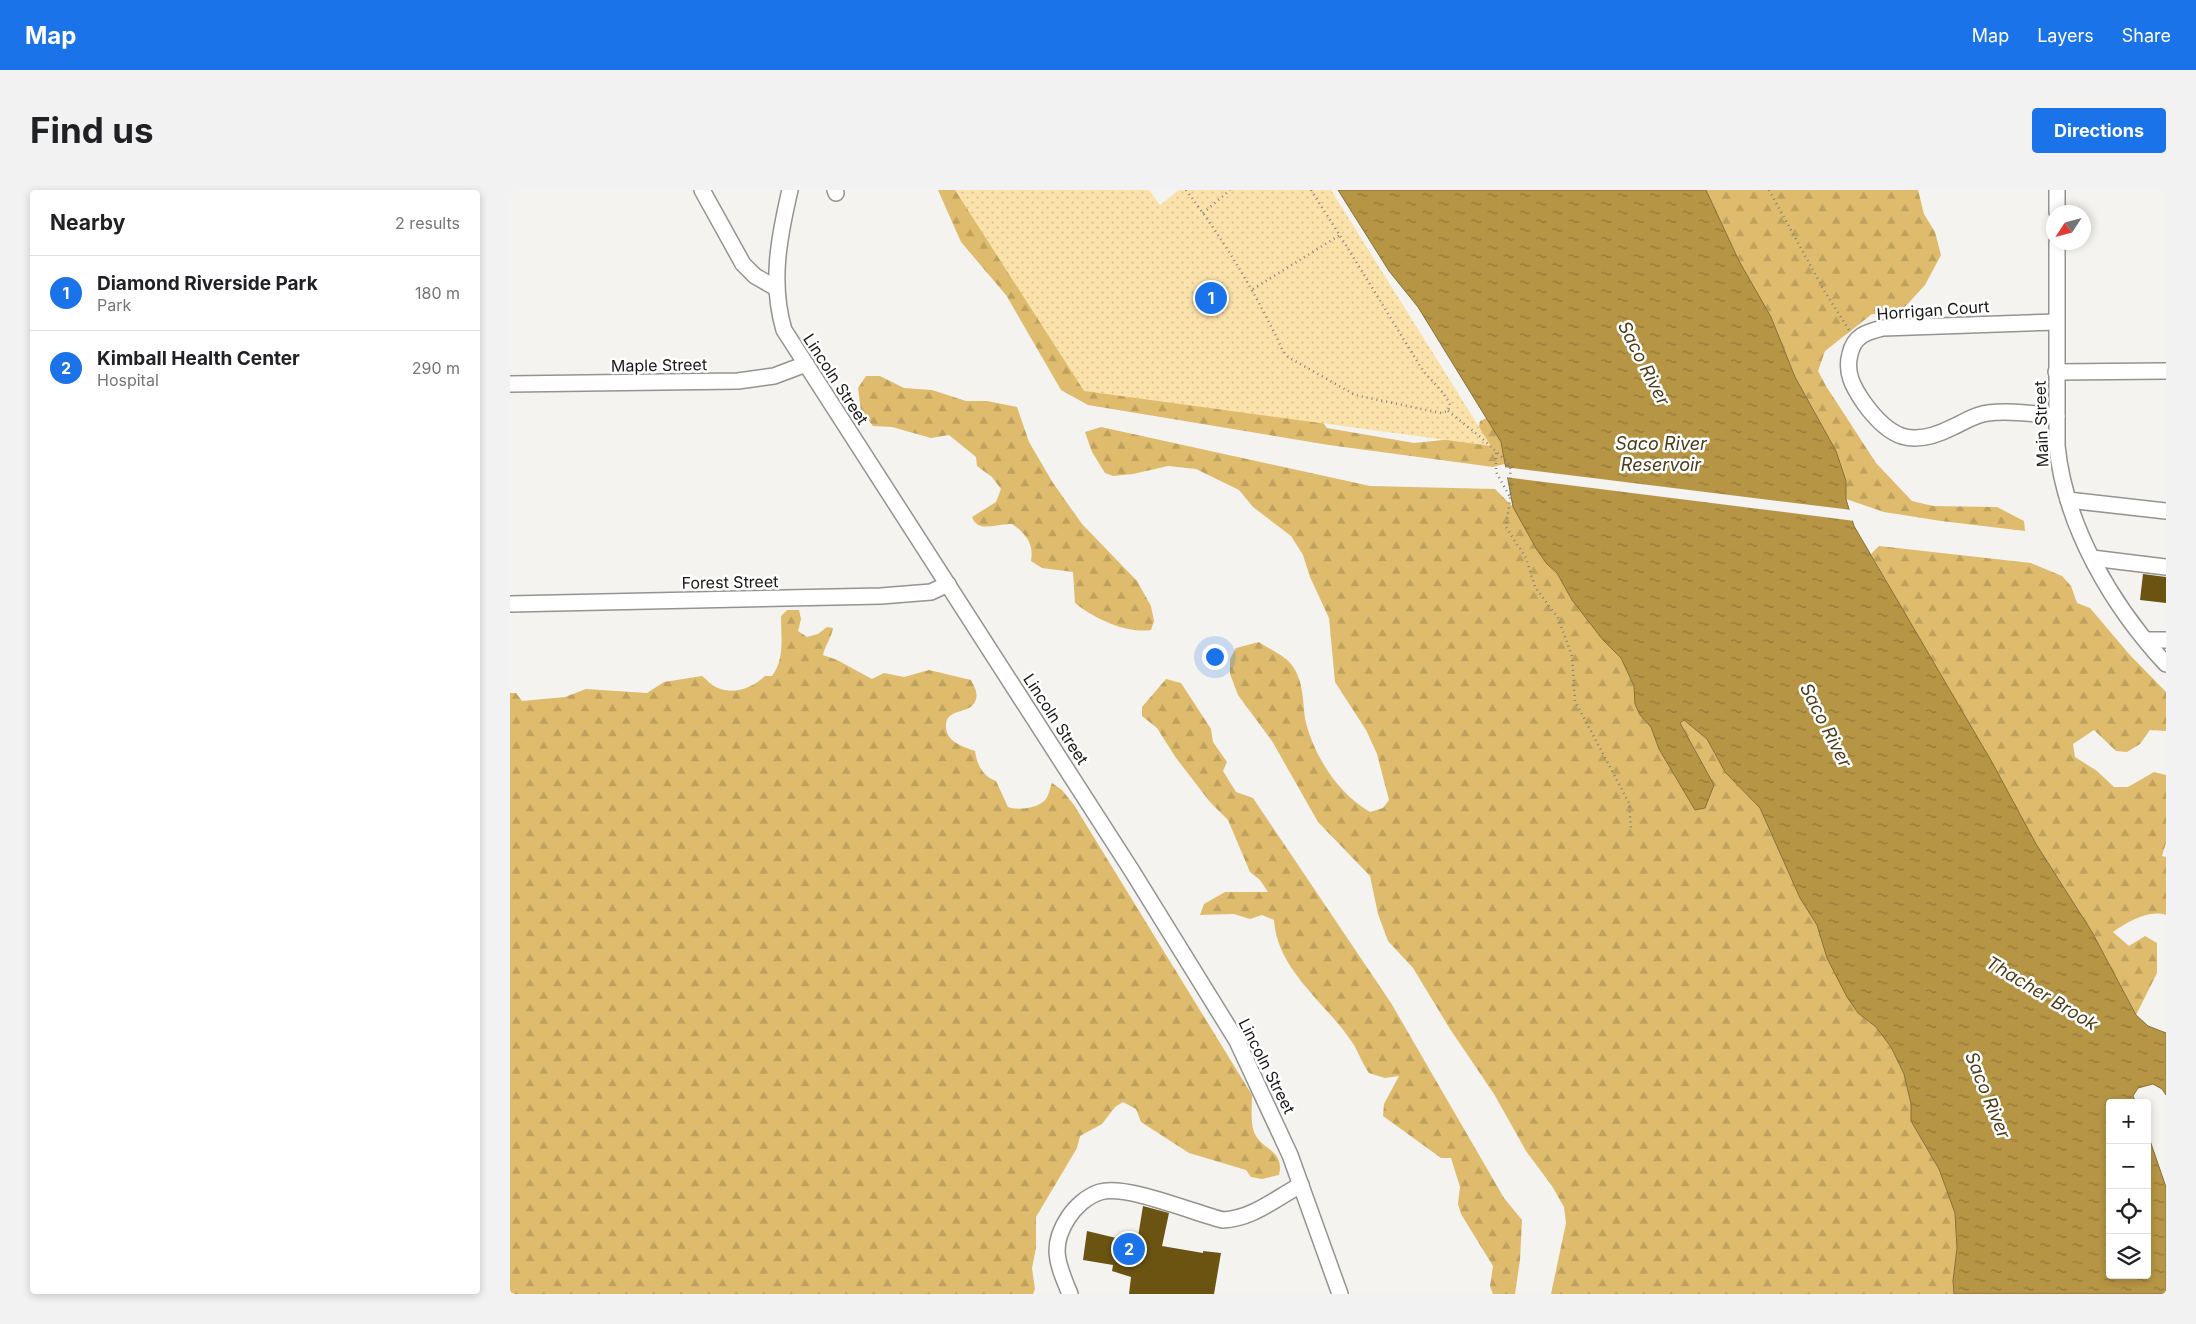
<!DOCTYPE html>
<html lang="en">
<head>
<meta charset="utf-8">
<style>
	body { margin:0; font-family:Inter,sans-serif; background:#f2f2f2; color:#202124 }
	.controls { position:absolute; right:15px; bottom:15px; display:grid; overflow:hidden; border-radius:5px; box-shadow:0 2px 8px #0003 }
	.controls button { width:45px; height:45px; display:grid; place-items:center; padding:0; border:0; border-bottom:1px solid #e0e0e0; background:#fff; color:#202124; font:25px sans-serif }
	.compass { position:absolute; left:1536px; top:15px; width:45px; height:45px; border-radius:50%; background:#fff; box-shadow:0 2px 8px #0003; rotate:234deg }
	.you { position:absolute; left:704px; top:466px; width:18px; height:18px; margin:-12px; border:4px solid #fff; border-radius:50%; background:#1a73e8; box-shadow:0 0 0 8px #1a73e833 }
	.badge { display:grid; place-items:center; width:32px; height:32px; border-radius:50%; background:#1a73e8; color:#fff; font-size:16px; font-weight:700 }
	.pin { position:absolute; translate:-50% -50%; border:2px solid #fff; box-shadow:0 1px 5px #0006 }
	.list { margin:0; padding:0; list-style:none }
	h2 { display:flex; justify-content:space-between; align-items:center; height:65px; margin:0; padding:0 20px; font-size:21px }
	h2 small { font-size:16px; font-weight:400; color:#757577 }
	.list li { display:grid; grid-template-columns:32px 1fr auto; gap:15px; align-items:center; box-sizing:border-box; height:75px; padding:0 20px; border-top:1px solid #e0e0e0 }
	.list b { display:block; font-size:19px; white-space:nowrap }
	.list p { margin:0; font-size:16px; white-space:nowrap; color:#757577 }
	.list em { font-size:16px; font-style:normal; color:#757577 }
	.icon { flex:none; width:28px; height:28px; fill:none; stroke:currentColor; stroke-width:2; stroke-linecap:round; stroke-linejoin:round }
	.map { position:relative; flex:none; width:1656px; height:1104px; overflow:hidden; border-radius:5px }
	header { display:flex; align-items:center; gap:30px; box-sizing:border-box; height:70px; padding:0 25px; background:#1a73e8; color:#fff }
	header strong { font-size:24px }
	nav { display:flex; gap:28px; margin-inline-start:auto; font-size:18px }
	.intro { display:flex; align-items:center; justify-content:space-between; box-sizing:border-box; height:120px; padding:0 30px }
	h1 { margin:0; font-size:35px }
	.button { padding:12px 22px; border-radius:5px; background:#1a73e8; color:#fff; font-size:18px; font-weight:700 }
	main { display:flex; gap:30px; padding:0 30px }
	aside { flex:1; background:#fff; border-radius:5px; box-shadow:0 2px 8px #0003 }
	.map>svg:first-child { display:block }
	.forest { fill:url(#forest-firs) }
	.park { fill:url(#park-dots) }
	.water { fill:url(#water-ripples); stroke:#877037 }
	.pier { fill:#f4f3ef }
	.building { fill:#6b5312 }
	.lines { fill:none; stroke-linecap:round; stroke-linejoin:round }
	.minor-casing { stroke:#959390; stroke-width:18 }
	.path { stroke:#807f7d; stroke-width:2.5; stroke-dasharray:1 4; stroke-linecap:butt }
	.minor { stroke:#fff; stroke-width:15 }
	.labels { text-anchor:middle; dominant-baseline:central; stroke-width:5; stroke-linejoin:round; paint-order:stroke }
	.street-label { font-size:16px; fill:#191817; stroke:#fff }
	.water-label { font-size:18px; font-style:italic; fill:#4a3c19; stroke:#fff }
</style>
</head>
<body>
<header>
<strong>Map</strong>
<nav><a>Map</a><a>Layers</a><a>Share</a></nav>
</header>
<div class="intro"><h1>Find us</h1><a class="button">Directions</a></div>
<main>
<aside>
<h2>Nearby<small>2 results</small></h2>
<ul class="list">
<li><span class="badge">1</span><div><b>Diamond Riverside Park</b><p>Park</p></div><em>180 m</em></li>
<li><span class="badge">2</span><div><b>Kimball Health Center</b><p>Hospital</p></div><em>290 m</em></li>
</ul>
</aside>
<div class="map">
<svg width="1656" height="1104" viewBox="0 0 1656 1104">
	<defs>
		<pattern id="forest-firs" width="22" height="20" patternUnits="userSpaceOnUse" patternTransform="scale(1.25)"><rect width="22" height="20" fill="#dfbc6d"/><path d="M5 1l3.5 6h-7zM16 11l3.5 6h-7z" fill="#bfa15e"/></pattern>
		<pattern id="park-dots" width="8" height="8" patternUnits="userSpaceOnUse" patternTransform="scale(1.25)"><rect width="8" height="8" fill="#fbe2aa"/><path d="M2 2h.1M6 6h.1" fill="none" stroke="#d7c192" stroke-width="1.8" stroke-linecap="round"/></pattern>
		<pattern id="water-ripples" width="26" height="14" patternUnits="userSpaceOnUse" patternTransform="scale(1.25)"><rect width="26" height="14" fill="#b69545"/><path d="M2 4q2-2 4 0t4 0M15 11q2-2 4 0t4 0" fill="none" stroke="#937939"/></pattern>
	</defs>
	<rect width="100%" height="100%" fill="#f4f3ef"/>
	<!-- forest -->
	<g class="forest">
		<polygon points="428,0 631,0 817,238 904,253 933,250 968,242 970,231 981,226 1002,272 983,277 819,255 578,215 551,200 496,105 451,52"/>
		<polygon points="1196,0 1408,0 1414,24 1425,42 1431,65 1415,95 1393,119 1377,125 1362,124 1315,161 1308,181 1316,196 1366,273 1402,311 1423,316 1487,317 1514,331 1515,341 1431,331 1374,322 1336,309 1336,291 1326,261 1285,187 1261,127 1229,71"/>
		<path d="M356 186H370L394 198 422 200 456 211H477L507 217 519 252 543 293 572 334 627 391 641 416 644 431 641 440C617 444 583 428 565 413L563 382 532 378 521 371C524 353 516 344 502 334 487 333 468 344 462 327L486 312 491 299 482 287 467 276 466 267 439 245 421 248 382 237 363 236 351 221 348 198Z"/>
		<path d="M591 237 860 296 985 299 1003 317 1037 373 1047 383 1093 450 1111 468 1124 496 1125 514 1130 525 1141 537 1149 559 1185 619 1191 571 1170 533 1174 530 1197 549 1215 582 1250 618 1290 708 1307 735 1317 768 1348 823 1366 837 1381 857 1394 884 1401 914V931L1429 979 1445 1023 1447 1058 1443 1091 1444 1104H1041L1056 1033 1054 1017 1042 996 1016 961 984 904 940 839 903 778 878 751 868 724 860 686 808 632 762 551 728 505 720 484V469L726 458 749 452C759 459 774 465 781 474 795 491 792 514 796 533 805 568 829 604 860 622L873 618 879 610 867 564 856 540 825 492 819 428 800 387 793 365 781 346 743 317 729 300 686 279 658 276 623 284 603 286 595 283 582 262 575 242Z"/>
		<path d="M1369 356 1521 373 1552 386 1561 396 1567 413 1580 418 1619 464 1656 502V541L1640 540 1630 554 1617 562 1606 561 1584 540 1563 554 1565 567 1587 581 1604 597H1618L1644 582 1656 585V653L1652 666 1656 667V725C1639 719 1617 732 1603 742L1619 756 1635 746 1647 753V783L1626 825 1582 742 1526 654 1361 364Z"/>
		<path d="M277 420H289L291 429 288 441 297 447 308 444 317 437 323 438C321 449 315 455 313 465L327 470 362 489 374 483 394 487 419 480 461 490C464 496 468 502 466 509 462 526 434 516 436 538 437 552 454 557 465 561 467 574 472 586 486 591L498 617C509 621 534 618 538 605 540 600 540 598 542 593L552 600 564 615 742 905C742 917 740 934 745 944 752 960 775 960 769 985L752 989 741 987 736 980 679 963 631 932 626 919 613 912 605 917 592 934 570 946 567 958 526 1027V1058L522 1078 525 1099 523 1104H0V503H6L12 511 55 507 76 499 137 503 154 492 192 486C196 489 202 496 208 498 225 505 243 497 255 486H262C275 469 271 447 271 426Z"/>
		<path d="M656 489 671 493 701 539 703 552 717 572 713 581 726 602 743 608 881 813 994 1008 1012 1030 1010 1070 1005 1104H983L980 1096 983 1076 951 1024 948 1014 950 997 941 968H931L873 926 874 914 889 886 875 888 859 883C852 873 848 861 842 852 816 813 767 780 764 730L752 725 740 729 724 724 690 725 694 714 715 702H758L750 690 740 682 718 630 700 612 666 568 647 538 632 526V517Z"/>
	</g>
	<!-- park -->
	<polygon class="park" points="445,0 639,0 650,15 669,0 821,0 981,256 574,201"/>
	<!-- water -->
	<polygon class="water" points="828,0 1196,0 1229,71 1261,127 1285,187 1326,261 1336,291 1336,309 1344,336 1483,574 1526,654 1582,742 1626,825 1638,836 1656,843 1656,905 1652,899 1643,894 1628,898 1623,906 1626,913 1600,913 1600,1085 1637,1085 1637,942 1656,997 1656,1104 1444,1104 1443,1091 1447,1058 1445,1023 1429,979 1401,931 1401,914 1394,884 1381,857 1366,837 1348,823 1337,807 1317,768 1307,735 1290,708 1250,618 1215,582 1197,549 1174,530 1170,533 1204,595 1195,618 1185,620 1149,559 1141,537 1130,525 1125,514 1124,496 1111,468 1093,450 1062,410 1047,383 1037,374 1027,360 1003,317 991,252 908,117 879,81"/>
	<!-- pier -->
	<polygon class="pier" points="993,277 1342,320 1345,331 995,287"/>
	<!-- building -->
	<g class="building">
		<polygon points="1633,384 1656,387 1656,413 1630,410"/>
		<polygon points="633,1016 659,1023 652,1056 693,1063 693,1061 711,1063 704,1104 619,1104 621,1087 602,1081 603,1075 573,1070 577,1041 627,1053"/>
	</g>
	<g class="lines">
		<defs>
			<g id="minor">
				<polyline points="192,0 233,74 245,86 266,98"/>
				<path d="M280 0C269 47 260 93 274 140L622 681 727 851 780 965 830 1104"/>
				<polyline points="325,0 326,3"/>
				<polyline points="1547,22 1547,0"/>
				<path d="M1547 52V256C1555 336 1602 416 1656 474"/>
				<path d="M1546 132 1373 138C1356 142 1344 146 1340 164 1335 183 1343 197 1354 213 1380 249 1402 258 1443 237 1454 232 1466 224 1478 223 1501 220 1524 224 1547 226"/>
				<polyline points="1546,182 1656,181"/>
				<polyline points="0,194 228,191 264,186 296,174"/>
				<polyline points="1558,310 1656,321"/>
				<polyline points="1582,368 1656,377"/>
				<polyline points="0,414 371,406 421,402 438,394"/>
				<polyline points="1636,450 1656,450"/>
				<path d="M560 1104C548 1075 539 1057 558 1028 565 1017 577 1006 590 1002 616 994 684 1023 713 1030 744 1028 764 1009 791 995"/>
			</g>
		</defs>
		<!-- minor casing -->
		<use href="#minor" class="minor-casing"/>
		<!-- path -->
		<g class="path">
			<path d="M676 0C714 50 746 103 773 161L778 167 845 205 931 223 938 221 940 215C934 200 919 190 910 176 874 117 838 58 801 0"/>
			<polyline points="1259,0 1315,102 1339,140"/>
			<polyline points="693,23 720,0"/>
			<polyline points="743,99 830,45"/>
			<polyline points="938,221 973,249 1000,275 1001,302 996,337 1016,368 1025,397 1048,428 1062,466 1065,511 1119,613 1121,639"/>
			<polyline points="986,263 986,282 1000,307"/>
		</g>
		<!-- minor -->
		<use href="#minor" class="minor"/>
	</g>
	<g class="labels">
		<!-- street labels -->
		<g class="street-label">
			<text transform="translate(1423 120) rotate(-4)">Horrigan Court</text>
			<text transform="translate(149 175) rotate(-1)">Maple Street</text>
			<text transform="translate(326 189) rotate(57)">Lincoln Street</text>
			<text transform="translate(1531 234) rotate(-92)">Main Street</text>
			<text transform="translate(220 392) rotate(-1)">Forest Street</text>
			<text transform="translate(546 529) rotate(57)">Lincoln Street</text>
			<text transform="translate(757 876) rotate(63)">Lincoln Street</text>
		</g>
		<!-- water labels -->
		<g class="water-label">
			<text transform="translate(1134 173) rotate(63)">Saco River</text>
			<text x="1151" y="253">Saco River<tspan x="1151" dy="21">Reservoir</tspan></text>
			<text transform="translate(1316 535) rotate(63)">Saco River</text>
			<text transform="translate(1532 803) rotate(31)">Thacher Brook</text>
			<text transform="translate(1478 905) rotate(68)">Saco River</text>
		</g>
	</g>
</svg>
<div class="controls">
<button>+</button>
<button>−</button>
<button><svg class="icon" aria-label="locate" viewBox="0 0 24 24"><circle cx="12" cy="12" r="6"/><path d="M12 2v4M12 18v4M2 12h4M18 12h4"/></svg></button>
<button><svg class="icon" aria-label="layers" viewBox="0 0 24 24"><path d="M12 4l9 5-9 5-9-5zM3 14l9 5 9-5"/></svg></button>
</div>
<svg class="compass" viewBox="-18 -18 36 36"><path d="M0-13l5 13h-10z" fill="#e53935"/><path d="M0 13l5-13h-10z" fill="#757577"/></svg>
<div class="you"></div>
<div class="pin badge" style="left:701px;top:108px">1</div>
<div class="pin badge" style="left:619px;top:1059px">2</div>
</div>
</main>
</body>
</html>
